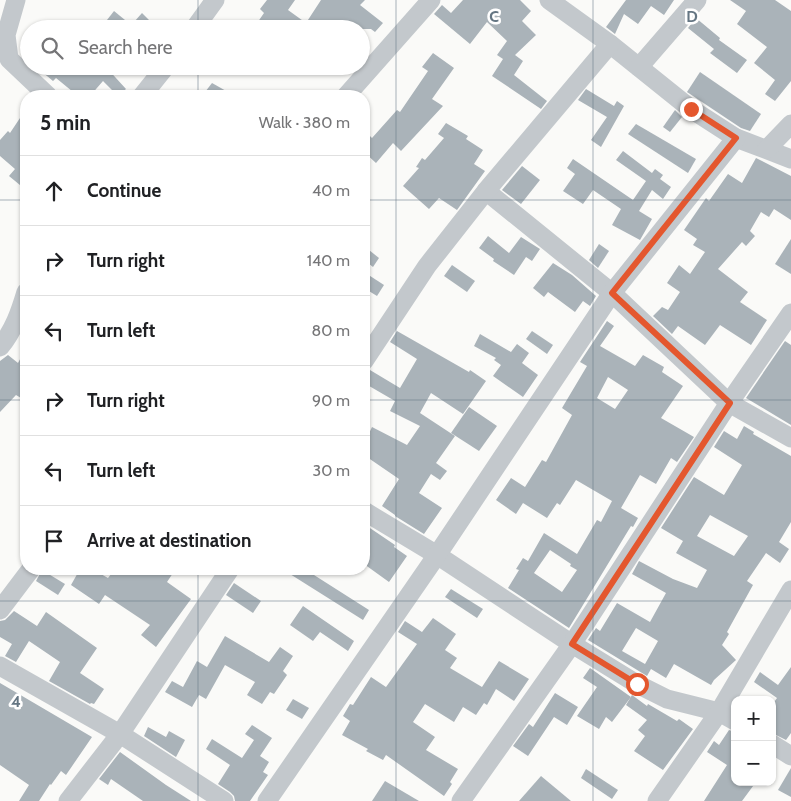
<!DOCTYPE html>
<html lang="en">
<head>
<meta charset="utf-8">
<style>
	body { margin:0; font-family:Cabin,sans-serif; background:#f6f6f6; color:#202124 }
	.controls { position:absolute; right:15px; bottom:15px; display:grid; overflow:hidden; border-radius:10px; box-shadow:0 1px 4px #0004 }
	.controls button { width:45px; height:45px; display:grid; place-items:center; padding:0; border:0; border-bottom:1px solid #e0e0e0; background:#fff; color:#202124; font:25px sans-serif }
	.stop { position:absolute; width:15px; height:15px; margin:-11px; border:4px solid #e4572e; border-radius:50%; background:#fff }
	.stop.end { background:#e4572e; border-color:#fff; box-shadow:0 1px 5px #0008 }
	.list { margin:0; padding:0; list-style:none }
	h2 { display:flex; justify-content:space-between; align-items:center; height:65px; margin:0; padding:0 20px; font-size:21px }
	h2 small { font-size:16px; font-weight:400; color:#757577 }
	.list li { display:grid; grid-template-columns:32px 1fr auto; gap:15px; align-items:center; box-sizing:border-box; height:70px; padding:0 20px; border-top:1px solid #e0e0e0 }
	.list b { display:block; font-size:19px; white-space:nowrap }
	.list em { font-size:16px; font-style:normal; color:#757577 }
	.icon { flex:none; width:28px; height:28px; fill:none; stroke:currentColor; stroke-width:2; stroke-linecap:round; stroke-linejoin:round }
	.map { position:relative; flex:none; width:791px; height:801px; overflow:hidden }
	.search { position:absolute; background:#fff; box-shadow:0 1px 4px #0004; left:20px; top:20px; width:350px; height:55px; display:flex; align-items:center; gap:12px; box-sizing:border-box; padding:0 18px; border-radius:28px; color:#757577; font-size:19px }
	.panel { position:absolute; background:#fff; box-shadow:0 1px 4px #0004; left:20px; top:90px; width:350px; height:485px; border-radius:20px }
	.map>svg:first-child { display:block }
	.building { fill:#aab3b9; fill-rule:evenodd }
	.lines { fill:none; stroke-linecap:round; stroke-linejoin:round }
	.minor { stroke:#c3c8cc; stroke-width:19 }
	.route { stroke:#e4572e; stroke-width:6 }
	.grid { fill:none; stroke:#657683; stroke-width:1; stroke-opacity:0.55 }
	.grid-label { font-size:16px; text-anchor:middle; font-weight:bold; fill:#657683; stroke:#fff; stroke-width:5; stroke-linejoin:round; paint-order:stroke }
</style>
</head>
<body>
<div class="map">
<svg width="791" height="801" viewBox="0 0 791 801">
	<rect width="100%" height="100%" fill="#fafaf8"/>
	<!-- building -->
	<g class="building">
		<polygon points="267,0 295,0 288,10 306,23 321,0 365,0 360,5 383,23 375,32 371,29 253,29 264,13 260,9"/>
		<polygon points="463,0 520,0 531,11 522,21 536,35 515,55 523,61 514,75 547,101 541,109 492,76 503,59 497,55 507,41 487,22 470,44 434,14 442,5 451,13"/>
		<polygon points="626,0 674,0 664,15 651,6 638,24 624,14 615,34 606,27"/>
		<polygon points="730,0 775,0 791,11 791,81 775,101 765,94 775,80 754,63 767,47 737,24 746,11"/>
		<polygon points="114,11 136,29 100,29"/>
		<polygon points="142,13 158,29 141,29 134,22"/>
		<polygon points="696,18 720,38 719,40 747,60 737,73 710,53 714,49 688,28"/>
		<polygon points="433,53 454,68 432,99 443,106 401,151 393,143 376,163 364,152 364,141 369,135 372,138 397,110 400,112 428,71 422,67"/>
		<polygon points="35,66 82,66 91,74 100,66 105,66 126,89 118,96 103,81 90,96 78,96 56,78 53,81"/>
		<polygon points="700,72 761,114 750,131 741,128 687,92"/>
		<polygon points="212,83 235,96 202,96"/>
		<polygon points="586,89 614,106 617,101 624,106 601,147 591,140 607,117 578,100"/>
		<polygon points="26,109 26,190 9,176 15,169 0,156 0,140 8,131 10,133"/>
		<polygon points="675,110 682,117 670,132 663,127"/>
		<polygon points="446,123 468,136 466,139 483,150 474,164 485,171 457,210 439,198 429,209 403,186 419,168 416,167 422,158 425,160 444,138 438,134"/>
		<polygon points="636,124 696,159 688,173 628,134"/>
		<polygon points="623,151 652,173 655,169 663,175 660,179 671,187 663,199 652,190 639,211 652,219 640,240 612,225 621,209 593,190 583,204 563,191 575,174 567,168 573,159 633,200 646,181 616,160"/>
		<polygon points="756,158 791,176 791,220 774,209 769,217 761,212 750,231 755,236 746,246 742,242 718,269 748,292 740,302 767,320 751,345 720,325 705,345 678,326 672,334 653,316 662,307 668,310 680,292 667,283 679,265 690,274 705,252 693,245 697,239 684,230 706,198 709,201 728,174 742,183"/>
		<polygon points="522,166 540,180 521,204 502,190"/>
		<polygon points="488,236 509,253 521,237 540,249 532,261 526,257 514,275 493,261 494,259 479,248"/>
		<polygon points="791,239 791,274 775,264"/>
		<polygon points="599,244 609,251 598,268 589,260"/>
		<polygon points="364,246 379,258 373,267 364,260"/>
		<polygon points="553,263 572,275 596,296 590,306 583,301 575,312 548,292 544,297 533,288"/>
		<polygon points="452,265 475,281 467,292 444,276"/>
		<polygon points="364,272 384,285 377,296 364,288"/>
		<path d="M607 321 614 326 600 346 635 366 643 355 664 367 662 372 683 386 661 418 694 437 677 462 671 458 656 484 640 475 621 508 638 518 633 527 631 526 569 628 508 588 519 570 516 569 523 558 528 561 544 533 577 554 597 520 601 522 612 501 576 480 560 505 557 503 547 518 523 503 516 514 496 500 511 478 525 487 542 460 546 462 572 415 562 408 587 366 580 362ZM608 377 628 390 615 409 597 398ZM550 550 571 564 570 566 577 570 562 592 534 573Z"/>
		<polygon points="397,331 469,372 470,370 486,381 463,414 431,393 420,413 455,436 436,463 447,471 440,480 431,474 419,493 442,508 424,534 395,516 395,515 382,506 399,479 364,455 364,444 372,427 407,445 420,426 390,411 395,401 364,383 370,370 400,388 417,359 390,342"/>
		<polygon points="532,331 553,345 547,354 526,339"/>
		<polygon points="480,334 511,352 517,344 529,353 522,363 538,375 523,397 493,376 501,365 494,360 496,358 474,346"/>
		<polygon points="785,341 791,345 791,425 746,398"/>
		<polygon points="26,348 26,401 16,395 0,412 0,361 8,355 18,363"/>
		<polygon points="469,407 497,426 479,451 451,433"/>
		<path d="M744 426 754 432 753 434 791 456V522L779 542 789 549 780 563 766 553 747 581 753 585 727 632 729 634 722 645 736 660 714 680 711 685 674 664 666 678 651 669 647 676 588 640 596 628 600 631 617 603 650 622 666 593 632 574 639 561 673 579 697 588 707 570 676 553 683 541 661 528 694 477 724 495 742 465 714 447 724 431 737 439ZM710 515 748 536 734 556 697 536ZM636 628 658 641 645 664 622 651Z"/>
		<polygon points="364,524 395,545 394,547 407,556 389,582 364,564"/>
		<polygon points="80,569 92,569 108,578 115,569 166,569 173,573 167,582 191,599 156,647 141,635 150,625 105,595 99,604 71,585"/>
		<polygon points="282,569 319,569 314,575 369,610 363,620"/>
		<polygon points="42,570 65,584 58,595 36,581"/>
		<polygon points="234,583 261,601 253,613 226,595"/>
		<polygon points="451,589 483,609 477,618 445,597"/>
		<polygon points="303,606 354,641 348,651 320,632 313,641 290,625"/>
		<polygon points="14,611 37,626 46,612 97,648 80,673 104,689 94,704 91,703 90,704 49,681 60,662 29,641 16,662 5,656 12,644 0,637 0,621 5,620"/>
		<polygon points="433,618 456,634 445,650 457,658 450,668 482,687 499,661 529,679 514,701 496,689 487,705 484,703 476,715 463,707 454,722 425,704 413,722 435,737 426,750 458,769 450,782 452,784 444,796 386,755 383,760 366,751 368,749 342,735 350,721 343,716 350,704 353,705 371,677 386,687 417,644 398,632 405,621 422,632"/>
		<polygon points="225,636 269,662 280,647 293,656 283,671 287,675 274,694 270,692 262,704 247,695 255,682 225,665 206,699 199,695 192,707 165,692 172,681 183,687 197,661 207,667"/>
		<polygon points="791,667 791,733 786,740 772,733 772,705 777,698 754,682 760,672 778,685"/>
		<polygon points="590,668 631,697 612,722 606,717 599,729 577,716 597,687 583,678"/>
		<polygon points="0,683 92,737 66,775 61,771 51,785 50,784 39,801 19,801 29,785 0,765"/>
		<polygon points="555,693 578,707 567,725 554,717 528,756 513,746 529,724 533,727"/>
		<polygon points="632,695 647,706 648,704 677,721 679,719 693,729 663,770 634,751 645,736 638,730 647,720 626,705"/>
		<polygon points="293,699 309,708 302,719 286,710"/>
		<polygon points="252,725 272,738 260,756 269,762 263,772 268,775 250,801 235,801 234,796 230,792 218,784 230,765 206,749 212,739 242,758 254,740 245,734"/>
		<polygon points="148,727 166,737 169,731 185,740 176,757 144,736"/>
		<polygon points="729,730 735,732 735,782 756,782 742,801 704,801 727,765 707,752 714,741 719,745"/>
		<polygon points="120,752 166,785 191,801 143,801 111,779 108,785 99,779"/>
		<polygon points="791,768 791,797 778,790"/>
		<polygon points="586,769 618,790 612,799 581,778"/>
		<polygon points="541,776 571,801 519,801"/>
		<polygon points="385,781 419,801 372,801"/>
	</g>
	<g class="lines">
		<!-- minor -->
		<g class="minor">
			<polyline points="16,0 6,35 9,59 48,96"/>
			<polyline points="549,0 610,44 691,109 736,138 791,159"/>
			<polyline points="194,29 215,0"/>
			<polyline points="639,67 697,0"/>
			<polyline points="142,96 166,66"/>
			<polyline points="346,96 431,0"/>
			<polyline points="767,149 791,124"/>
			<polyline points="486,191 612,293 729,403 791,438"/>
			<path d="M0 347C14 330 20 312 26 292"/>
			<polyline points="364,361 427,266 486,191 610,44"/>
			<polyline points="364,511 437,555 572,644 637,684 667,699 719,712 735,721"/>
			<polyline points="0,610 31,569"/>
			<polyline points="0,666 120,734 224,801"/>
			<polyline points="772,744 791,756"/>
			<polyline points="68,801 120,734 230,569"/>
			<polyline points="267,801 437,555 612,293 736,138"/>
			<polyline points="461,801 572,644 729,403 791,313"/>
			<polyline points="657,801 719,712 791,590"/>
		</g>
	</g>
	<g class="lines">
		<!-- route -->
		<polyline class="route" points="637,684 572,644 730,403 612,293 736,138 691,109"/>
	</g>
	<!-- grid -->
	<path class="grid" d="M198 0V29M396 0V801M593 0V801M198 66V96M0 200H26M364 200H791M0 400H26M364 400H791M198 569V801M0 601H791"/>
	<g class="grid-label">
		<text x="494" y="22">C</text>
		<text x="692" y="22">D</text>
		<text x="16" y="707">4</text>
	</g>
</svg>
<div class="controls">
<button>+</button>
<button>−</button>
</div>
<div class="stop" style="left:637px;top:684px"></div>
<div class="stop end" style="left:691px;top:109px"></div>
<div class="search"><svg class="icon" aria-label="search" viewBox="0 0 24 24"><circle cx="10" cy="10" r="6"/><path d="M15 15l6 6"/></svg>Search here</div>
<section class="panel">
<h2>5 min<small>Walk · 380 m</small></h2>
<ul class="list">
<li><svg class="icon" aria-label="ahead" viewBox="0 0 24 24"><path d="M12 20V5M6 11l6-6 6 6"/></svg><div><b>Continue</b></div><em>40 m</em></li>
<li><svg class="icon" aria-label="right" viewBox="0 0 24 24"><path d="M7 20v-9h11M14 6l5 5-5 5"/></svg><div><b>Turn right</b></div><em>140 m</em></li>
<li><svg class="icon" aria-label="left" viewBox="0 0 24 24"><path d="M17 20v-9H6M10 6l-5 5 5 5"/></svg><div><b>Turn left</b></div><em>80 m</em></li>
<li><svg class="icon" aria-label="right" viewBox="0 0 24 24"><path d="M7 20v-9h11M14 6l5 5-5 5"/></svg><div><b>Turn right</b></div><em>90 m</em></li>
<li><svg class="icon" aria-label="left" viewBox="0 0 24 24"><path d="M17 20v-9H6M10 6l-5 5 5 5"/></svg><div><b>Turn left</b></div><em>30 m</em></li>
<li><svg class="icon" aria-label="arrive" viewBox="0 0 24 24"><path d="M6 21V4h12l-3 4 3 4H6"/></svg><div><b>Arrive at destination</b></div></li>
</ul>
</section>
</div>
</body>
</html>
